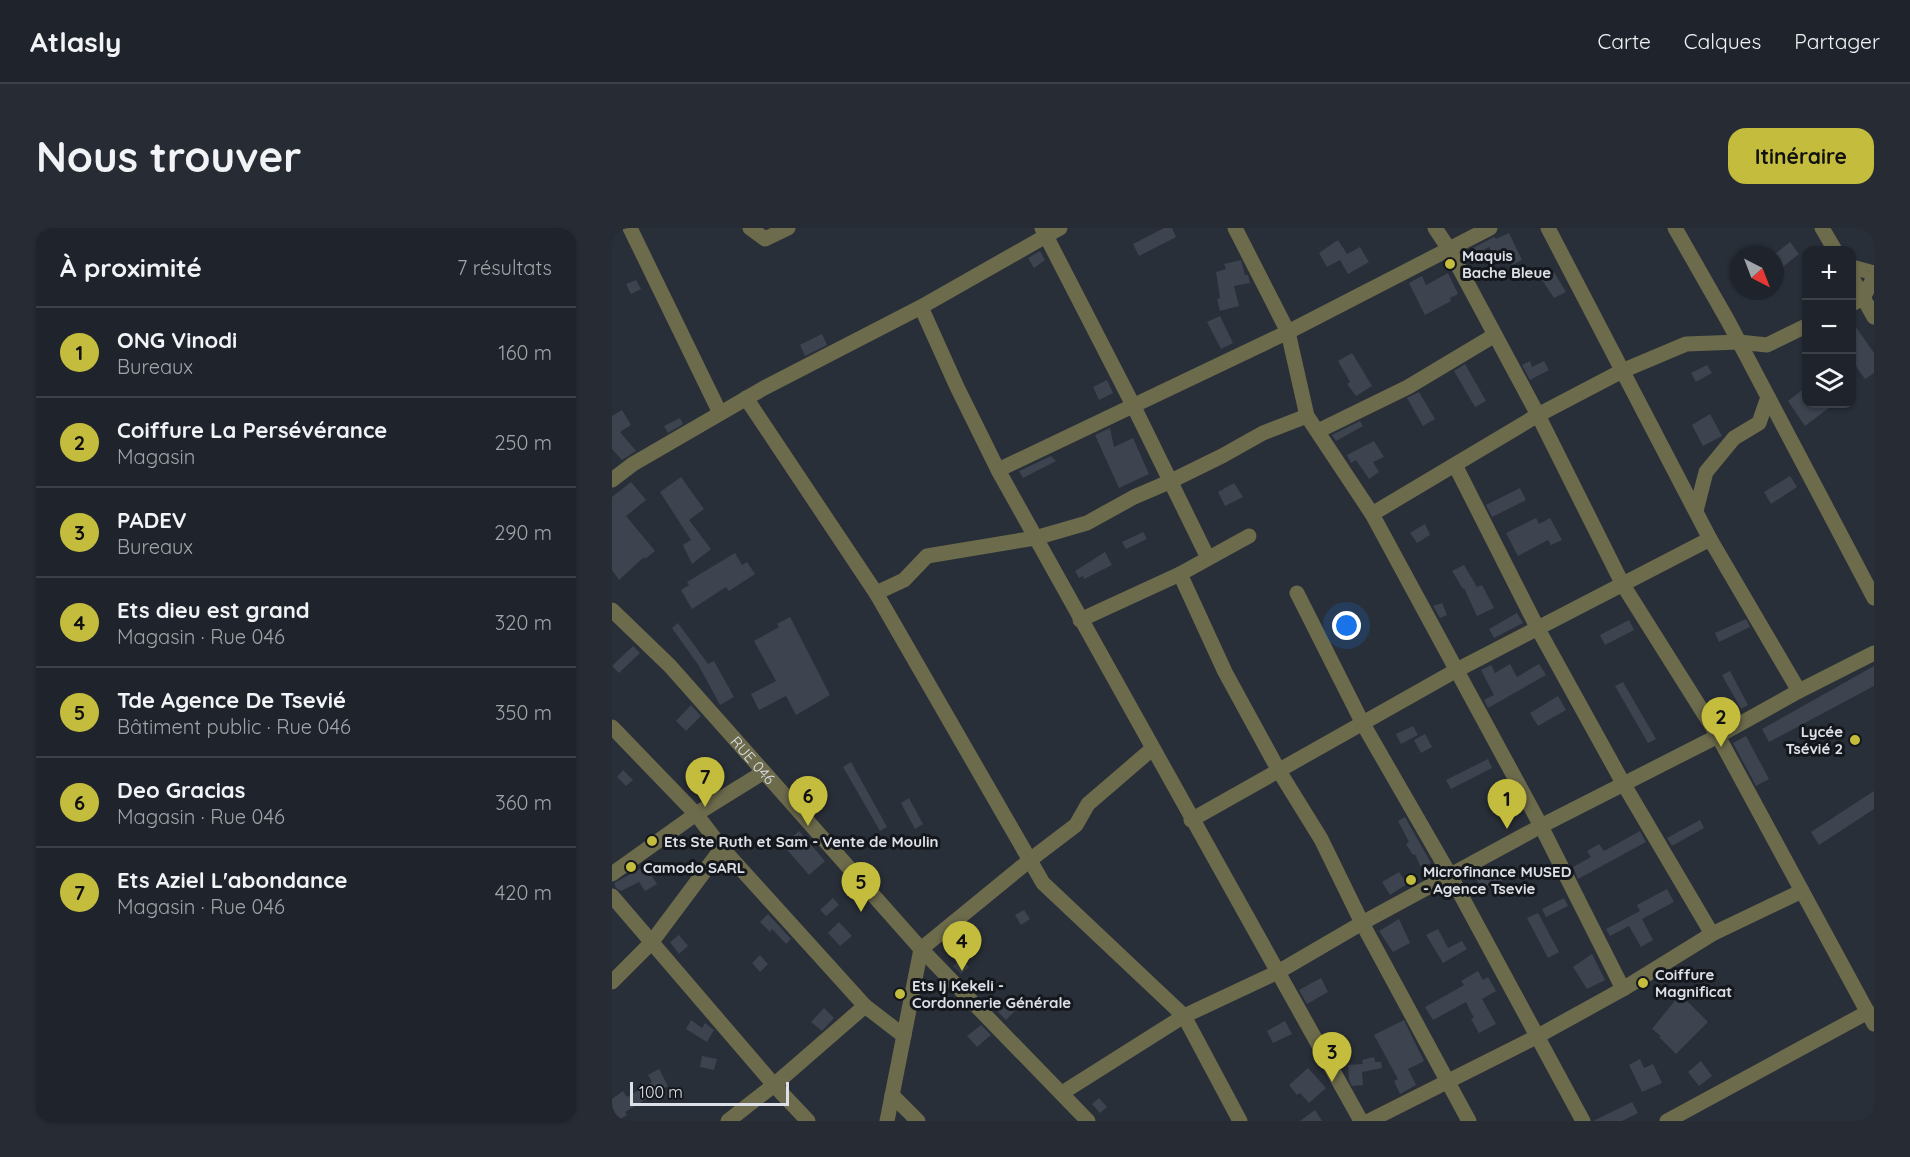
<!DOCTYPE html>
<html lang="fr">
<head>
<meta charset="utf-8">
<style>
	body { margin:0; font-family:Quicksand,sans-serif; background:#272b33; color:#f1f3f6 }
	.controls { position:absolute; right:18px; top:18px; display:grid; overflow:hidden; border-radius:12px; box-shadow:0 2px 4px #0004 }
	.controls button { width:54px; height:54px; display:grid; place-items:center; padding:0; border:0; border-bottom:2px solid #3c4047; background:#1f232b; color:#f1f3f6; font:30px sans-serif }
	.compass { position:absolute; left:1118px; top:18px; width:54px; height:54px; border-radius:50%; background:#1f232b; box-shadow:0 2px 4px #0004; rotate:138deg }
	.scale { position:absolute; left:18px; bottom:15px; width:159px; box-sizing:border-box; padding-left:6px; border:3px solid #dde0e7; border-top:0; font-size:16px; line-height:21px; white-space:nowrap; color:#dde0e7; -webkit-text-stroke:4px #14171c; paint-order:stroke }
	.you { position:absolute; left:735px; top:398px; width:21px; height:21px; margin:-15px; border:4px solid #fff; border-radius:50%; background:#1a73e8; box-shadow:0 0 0 9px #1a73e833 }
	.badge { display:grid; place-items:center; width:39px; height:39px; border-radius:50%; background:#c4bc3d; color:#111; font-size:20px; font-weight:700 }
	.pin { position:absolute; translate:-50% -50px; filter:drop-shadow(0 2px 3px #0008) }
	.pin::after { content:''; position:absolute; top:32px; width:21px; height:18px; background:inherit; clip-path:polygon(0 0,100% 0,50% 100%) }
	.list { margin:0; padding:0; list-style:none }
	h2 { display:flex; justify-content:space-between; align-items:center; height:78px; margin:0; padding:0 24px; font-size:26px }
	h2 small { font-size:20px; font-weight:400; color:#a1a4a9 }
	.list li { display:grid; grid-template-columns:39px 1fr auto; gap:18px; align-items:center; box-sizing:border-box; height:90px; padding:0 24px; border-top:2px solid #3c4047 }
	.list b { display:block; font-size:22px; white-space:nowrap }
	.list p { margin:0; font-size:20px; white-space:nowrap; color:#a1a4a9 }
	.list em { font-size:20px; font-style:normal; color:#a1a4a9 }
	.icon { flex:none; width:33px; height:33px; fill:none; stroke:currentColor; stroke-width:2; stroke-linecap:round; stroke-linejoin:round }
	.map { position:relative; flex:none; width:1262px; height:893px; overflow:hidden; border-radius:18px }
	header { display:flex; align-items:center; gap:36px; box-sizing:border-box; height:84px; padding:0 30px; background:#1f232b; border-bottom:2px solid #3c4047 }
	header strong { font-size:28px }
	nav { display:flex; gap:33px; margin-inline-start:auto; font-size:21px }
	.intro { display:flex; align-items:center; justify-content:space-between; box-sizing:border-box; height:144px; padding:0 36px }
	h1 { margin:0; font-size:42px }
	.button { padding:15px 27px; border-radius:18px; background:#c4bc3d; color:#111; font-size:21px; font-weight:700 }
	main { display:flex; gap:36px; padding:0 36px }
	aside { flex:1; background:#1f232b; border-radius:18px; box-shadow:0 2px 4px #0004 }
	.map>svg:first-child { display:block }
	.building { fill:#3d434f }
	.lines { fill:none; stroke-linecap:round; stroke-linejoin:round }
	.minor { stroke:#6c6b4c; stroke-width:15 }
	.poi-dot { fill:#c4bc3d; stroke:#14171c; stroke-width:2 }
	.labels { text-anchor:middle; dominant-baseline:central; stroke-width:6; stroke-linejoin:round; paint-order:stroke }
	.poi-label { font-size:15px; font-weight:bold; fill:#dde0e7; stroke:#14171c; text-anchor:start }
	.street-label { font-size:15px; fill:#dde0e7; stroke:#14171c }
</style>
</head>
<body>
<header>
<strong>Atlasly</strong>
<nav><a>Carte</a><a>Calques</a><a>Partager</a></nav>
</header>
<div class="intro"><h1>Nous trouver</h1><a class="button">Itinéraire</a></div>
<main>
<aside>
<h2>À proximité<small>7 résultats</small></h2>
<ul class="list">
<li><span class="badge">1</span><div><b>ONG Vinodi</b><p>Bureaux</p></div><em>160 m</em></li>
<li><span class="badge">2</span><div><b>Coiffure La Persévérance</b><p>Magasin</p></div><em>250 m</em></li>
<li><span class="badge">3</span><div><b>PADEV</b><p>Bureaux</p></div><em>290 m</em></li>
<li><span class="badge">4</span><div><b>Ets dieu est grand</b><p>Magasin · Rue 046</p></div><em>320 m</em></li>
<li><span class="badge">5</span><div><b>Tde Agence De Tsevié</b><p>Bâtiment public · Rue 046</p></div><em>350 m</em></li>
<li><span class="badge">6</span><div><b>Deo Gracias</b><p>Magasin · Rue 046</p></div><em>360 m</em></li>
<li><span class="badge">7</span><div><b>Ets Aziel L'abondance</b><p>Magasin · Rue 046</p></div><em>420 m</em></li>
</ul>
</aside>
<div class="map">
<svg width="1262" height="893" viewBox="0 0 1262 893">
	<rect width="100%" height="100%" fill="#292f39"/>
	<!-- building -->
	<g class="building">
		<polygon points="552,0 560,0 564,9 527,28 521,16"/>
		<polygon points="897,5 910,32 900,37 896,30 886,36 877,19 864,26 861,20 882,9 884,11"/>
		<polygon points="726,12 735,26 748,19 757,34 736,46 728,32 715,39 707,25"/>
		<polygon points="1178,14 1187,26 1163,45 1163,26"/>
		<polygon points="428,23 433,32 422,40 416,30"/>
		<polygon points="629,32 633,47 636,47 638,55 622,58 627,78 608,83 605,71 608,70 604,44 614,41 612,36"/>
		<polygon points="942,44 954,64 942,70 930,52"/>
		<polygon points="836,45 846,66 838,70 839,73 813,87 797,55 810,48 814,57"/>
		<polygon points="24,52 29,61 19,66 14,56"/>
		<polygon points="608,88 621,115 609,121 595,94"/>
		<polygon points="1239,92 1262,125 1262,145 1253,151 1239,131"/>
		<polygon points="210,106 215,117 193,128 188,117"/>
		<polygon points="740,125 760,158 744,168 735,156 738,154 726,133"/>
		<polygon points="918,133 920,139 932,133 937,142 918,152 910,137"/>
		<polygon points="853,136 874,173 863,179 842,143"/>
		<polygon points="1095,137 1100,145 1084,154 1079,145"/>
		<polygon points="495,152 501,165 487,172 481,159"/>
		<polygon points="1194,159 1194,176 1222,176 1193,198 1176,173"/>
		<polygon points="807,164 823,191 811,198 795,170"/>
		<polygon points="10,182 19,197 8,204 24,223 10,232 0,221 0,188"/>
		<polygon points="1098,186 1110,208 1091,218 1080,197"/>
		<polygon points="68,190 71,196 56,205 52,198"/>
		<polygon points="748,193 751,198 724,213 720,207"/>
		<polygon points="498,200 502,219 521,210 537,246 507,260 483,207"/>
		<polygon points="762,213 772,229 761,234 767,244 757,251 744,232 739,235 735,227"/>
		<polygon points="439,228 444,233 411,250 407,243"/>
		<polygon points="1178,248 1185,259 1159,276 1152,264"/>
		<polygon points="69,249 92,281 77,292 99,321 80,336 71,317 79,312 48,264"/>
		<polygon points="19,254 34,272 14,288 43,323 33,331 32,329 7,352 0,342 0,269"/>
		<polygon points="622,255 631,269 613,278 606,264"/>
		<polygon points="908,260 914,272 880,289 874,277"/>
		<polygon points="924,290 927,296 938,290 950,312 939,317 936,312 906,328 894,305"/>
		<polygon points="813,296 818,307 805,315 798,305"/>
		<polygon points="531,304 535,311 514,321 510,314"/>
		<polygon points="493,324 500,337 472,351 471,348 467,350 463,343"/>
		<polygon points="123,325 130,337 135,334 143,346 117,363 114,359 80,381 69,362 77,357 75,354"/>
		<polygon points="852,337 865,359 870,357 882,380 865,388 852,360 851,361 840,343"/>
		<polygon points="830,375 835,387 828,390 821,378"/>
		<polygon points="905,385 911,395 882,410 877,401"/>
		<polygon points="178,389 218,467 184,487 174,468 147,482 139,466 164,453 142,413 167,399 165,396"/>
		<polygon points="1134,391 1138,399 1107,414 1103,405"/>
		<polygon points="1017,392 1022,402 993,417 988,407"/>
		<polygon points="66,395 96,436 102,433 122,469 108,477 87,438 60,400"/>
		<polygon points="21,418 28,425 7,445 0,438"/>
		<polygon points="898,436 905,449 927,436 934,447 876,480 872,472 882,467 869,442 879,437 883,445"/>
		<polygon points="1262,438 1262,458 1157,514 1150,501"/>
		<polygon points="1118,443 1136,477 1129,481 1110,447"/>
		<polygon points="1011,454 1044,511 1036,515 1003,458"/>
		<polygon points="946,468 954,482 926,498 918,485"/>
		<polygon points="79,477 89,488 74,503 64,493"/>
		<polygon points="801,498 806,507 789,516 784,506"/>
		<polygon points="813,506 820,519 809,525 802,512"/>
		<polygon points="1134,508 1157,551 1144,558 1121,515"/>
		<polygon points="876,531 880,540 839,561 834,552"/>
		<polygon points="239,534 275,599 268,603 231,539"/>
		<polygon points="11,542 21,552 14,558 5,549"/>
		<polygon points="1262,563 1262,581 1207,617 1199,604"/>
		<polygon points="297,570 311,596 303,601 289,575"/>
		<polygon points="793,589 819,635 809,640 803,626 801,627 794,616 797,614 786,593"/>
		<polygon points="1088,592 1092,600 1060,618 1055,610"/>
		<polygon points="187,603 213,633 197,647 171,617"/>
		<polygon points="1028,603 1034,614 966,651 961,639 979,629 975,623 987,616 992,623"/>
		<polygon points="33,638 45,656 33,663 27,654 9,663 4,660 2,655"/>
		<polygon points="886,639 893,651 871,663 864,651"/>
		<polygon points="787,644 795,656 778,667 770,654"/>
		<polygon points="1055,661 1062,674 1030,691 1041,712 1029,719 1017,698 998,708 994,701 1028,683 1025,677"/>
		<polygon points="221,670 227,677 214,688 208,682"/>
		<polygon points="952,670 956,678 934,689 930,681"/>
		<polygon points="412,682 418,691 409,697 403,687"/>
		<polygon points="926,685 947,724 936,730 915,690"/>
		<polygon points="156,686 179,711 174,716 160,701 158,704 148,694"/>
		<polygon points="787,691 798,715 781,724 767,703"/>
		<polygon points="227,694 240,708 228,718 216,705"/>
		<polygon points="826,701 836,720 850,713 855,721 831,735 814,707"/>
		<polygon points="67,707 76,718 67,726 58,714"/>
		<polygon points="980,726 993,752 975,761 961,739"/>
		<polygon points="148,727 156,736 148,744 140,735"/>
		<polygon points="349,731 357,739 349,746 341,738"/>
		<polygon points="866,743 871,752 876,749 884,763 870,771 884,796 867,805 859,791 862,790 854,774 821,792 813,779 852,757 849,753"/>
		<polygon points="709,750 716,764 695,776 687,762"/>
		<polygon points="1070,764 1076,770 1074,772 1096,794 1064,826 1047,809 1049,808 1040,801"/>
		<polygon points="397,769 407,779 394,792 384,782"/>
		<polygon points="212,780 222,790 210,803 199,794"/>
		<polygon points="79,792 90,800 93,795 102,802 95,814 74,801"/>
		<polygon points="792,792 812,833 796,841 804,857 788,866 782,853 786,851 762,807"/>
		<polygon points="673,793 680,806 661,815 655,803"/>
		<polygon points="369,797 379,807 365,819 355,808"/>
		<polygon points="90,828 105,831 102,842 88,839"/>
		<polygon points="762,829 763,834 769,834 770,840 750,844 751,857 740,858 737,852 736,837 751,836 750,832"/>
		<polygon points="1028,831 1032,840 1041,836 1050,855 1030,864 1017,837"/>
		<polygon points="1089,833 1100,848 1087,858 1076,844"/>
		<polygon points="696,840 714,860 697,875 688,865 685,867 677,857"/>
		<polygon points="47,841 56,858 13,884 15,887 5,893 0,886 0,871 11,863 15,869 40,854 36,847"/>
		<polygon points="487,870 495,879 488,885 480,876"/>
		<polygon points="1020,874 1026,885 1010,893 981,893"/>
		<polygon points="703,882 710,893 688,893"/>
	</g>
	<g class="lines">
		<!-- minor -->
		<g class="minor">
			<polyline points="18,0 108,185"/>
			<polyline points="138,0 153,11 176,0"/>
			<polyline points="430,0 521,177 596,330"/>
			<polyline points="623,0 676,104 695,188 760,286 929,598 1011,761"/>
			<polyline points="823,0 837,21 926,187 1011,357 1106,508 1262,796"/>
			<polyline points="936,0 1098,311 1187,463"/>
			<polyline points="1063,0 1116,93 1262,370"/>
			<polyline points="1210,0 1223,22"/>
			<polyline points="1240,39 1262,45"/>
			<polyline points="1240,50 1262,89"/>
			<polyline points="1240,76 1251,70 1262,49"/>
			<polyline points="309,79 345,159 386,242"/>
			<polyline points="134,170 264,365 431,655 572,788 628,893"/>
			<polyline points="706,203 796,159 883,107"/>
			<polyline points="843,237 926,401 1011,555 1100,706"/>
			<polyline points="0,252 21,236 152,160 309,79 448,0"/>
			<polyline points="1084,283 1094,244 1122,210 1147,195 1156,169"/>
			<polyline points="760,286 926,187 1010,143 1074,116 1127,114 1155,117 1194,98"/>
			<polyline points="568,346 613,444 667,543 709,611 750,695 857,893"/>
			<polyline points="264,365 292,352 315,328 423,310 475,295 522,269 557,254 610,228 651,205 695,188"/>
			<polyline points="685,365 751,496 838,647 971,893"/>
			<path id="s1" d="M0 382 58 438 309 721 476 893"/>
			<polyline points="468,392 568,346 637,308"/>
			<polyline points="0,499 84,586 110,620 253,778 292,808"/>
			<polyline points="579,592 843,443 1098,311"/>
			<polyline points="0,646 84,586 152,544"/>
			<polyline points="0,668 162,857 196,893"/>
			<polyline points="0,754 39,715 110,620"/>
			<polyline points="450,865 572,788 666,744 750,695 929,598 1106,508 1187,463 1262,425"/>
			<polyline points="280,867 306,893"/>
			<polyline points="116,893 162,857 253,778"/>
			<polyline points="275,893 309,721 418,632 464,597 476,576 540,521"/>
			<polyline points="749,893 386,242 676,104 878,0"/>
			<polyline points="757,893 926,808 1011,761 1100,706 1190,663"/>
			<polyline points="1055,893 1256,784"/>
		</g>
	</g>
	<!-- markers -->
	<g class="poi-dot">
		<circle cx="838" cy="36" r="6"/>
		<circle cx="1243" cy="512" r="6"/>
		<circle cx="40" cy="613" r="6"/>
		<circle cx="19" cy="639" r="6"/>
		<circle cx="799" cy="652" r="6"/>
		<circle cx="1031" cy="755" r="6"/>
		<circle cx="288" cy="766" r="6"/>
	</g>
	<g class="labels">
		<!-- poi labels -->
		<g class="poi-label">
			<text x="850" y="27">Maquis<tspan x="850" dy="17">Bache Bleue</tspan></text>
			<text x="1231" y="503" text-anchor="end">Lycée<tspan x="1231" dy="17">Tsévié 2</tspan></text>
			<text x="52" y="613">Ets Ste Ruth et Sam - Vente de Moulin</text>
			<text x="31" y="639">Camodo SARL</text>
			<text x="811" y="643">Microfinance MUSED<tspan x="811" dy="17">- Agence Tsevie</tspan></text>
			<text x="1043" y="746">Coiffure<tspan x="1043" dy="17">Magnificat</tspan></text>
			<text x="300" y="757">Ets Ij Kekeli -<tspan x="300" dy="17">Cordonnerie Générale</tspan></text>
		</g>
		<!-- street labels -->
		<g class="street-label">
			<text stroke="none"><textPath href="#s1" startOffset="206">RUE 046</textPath></text>
		</g>
	</g>
</svg>
<div class="controls">
<button>+</button>
<button>−</button>
<button><svg class="icon" aria-label="layers" viewBox="0 0 24 24"><path d="M12 4l9 5-9 5-9-5zM3 14l9 5 9-5"/></svg></button>
</div>
<svg class="compass" viewBox="-18 -18 36 36"><path d="M0-13l5 13h-10z" fill="#e53935"/><path d="M0 13l5-13h-10z" fill="#a1a4a9"/></svg>
<div class="scale">100 m</div>
<div class="you"></div>
<div class="pin badge" style="left:895px;top:601px">1</div>
<div class="pin badge" style="left:1109px;top:519px">2</div>
<div class="pin badge" style="left:720px;top:854px">3</div>
<div class="pin badge" style="left:350px;top:743px">4</div>
<div class="pin badge" style="left:249px;top:684px">5</div>
<div class="pin badge" style="left:196px;top:598px">6</div>
<div class="pin badge" style="left:93px;top:579px">7</div>
</div>
</main>
</body>
</html>
